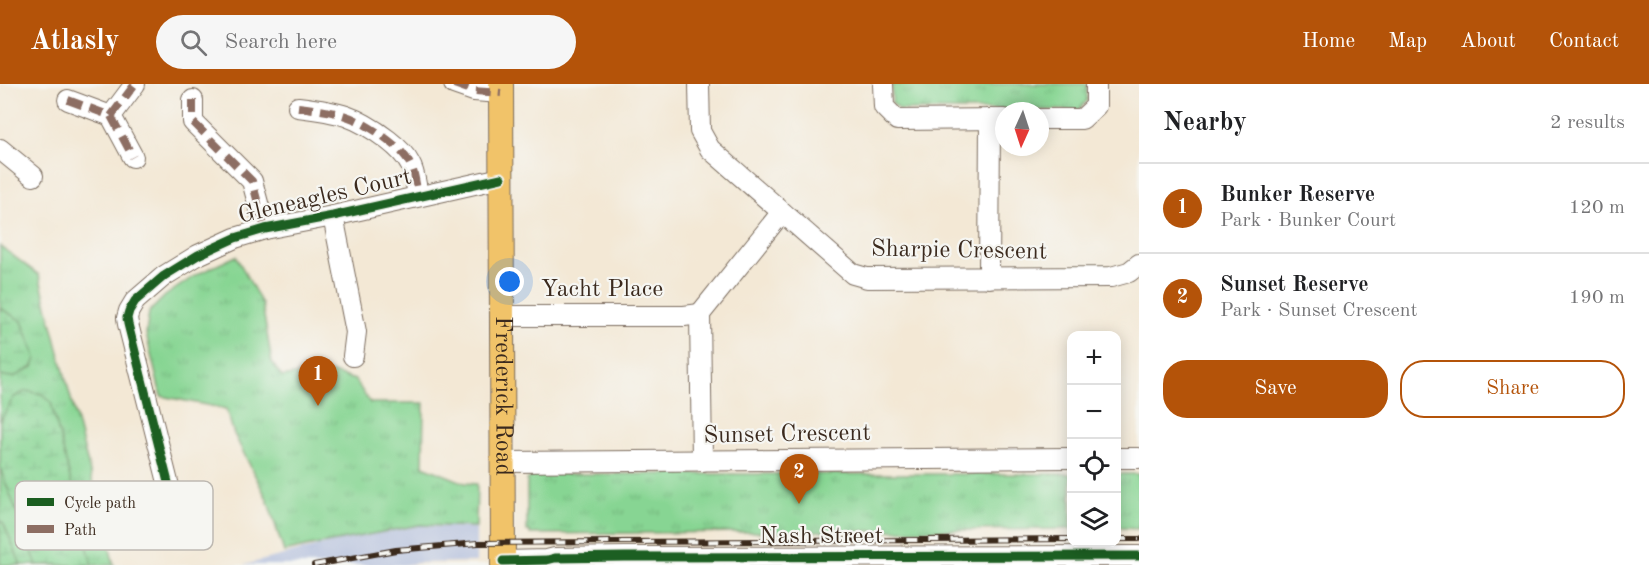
<!DOCTYPE html>
<html lang="en">
<head>
<meta charset="utf-8">
<style>
	body { margin:0; font-family:"Old Standard TT",serif; background:#f6f6f6; color:#202124 }
	.controls { position:absolute; right:18px; bottom:18px; display:grid; overflow:hidden; border-radius:12px; box-shadow:0 3px 15px #0003 }
	.controls button { width:54px; height:54px; display:grid; place-items:center; padding:0; border:0; border-bottom:2px solid #e0e0e0; background:#fff; color:#202124; font:30px sans-serif }
	.compass { position:absolute; left:995px; top:18px; width:54px; height:54px; border-radius:50%; background:#fff; box-shadow:0 3px 15px #0003; rotate:183deg }
	.you { position:absolute; left:510px; top:198px; width:21px; height:21px; margin:-15px; border:4px solid #fff; border-radius:50%; background:#1a73e8; box-shadow:0 0 0 9px #1a73e833 }
	.badge { display:grid; place-items:center; width:39px; height:39px; border-radius:50%; background:#b45309; color:#fff; font-size:20px; font-weight:700 }
	.pin { position:absolute; translate:-50% -50px; filter:drop-shadow(0 2px 3px #0008) }
	.pin::after { content:''; position:absolute; top:32px; width:21px; height:18px; background:inherit; clip-path:polygon(0 0,100% 0,50% 100%) }
	.list { margin:0; padding:0; list-style:none }
	h2 { display:flex; justify-content:space-between; align-items:center; height:78px; margin:0; padding:0 24px; font-size:26px }
	h2 small { font-size:20px; font-weight:400; color:#757577 }
	.list li { display:grid; grid-template-columns:39px 1fr auto; gap:18px; align-items:center; box-sizing:border-box; height:90px; padding:0 24px; border-top:2px solid #e0e0e0 }
	.list b { display:block; font-size:22px; white-space:nowrap }
	.list p { margin:0; font-size:20px; white-space:nowrap; color:#757577 }
	.list em { font-size:20px; font-style:normal; color:#757577 }
	.actions { display:flex; gap:12px; padding:18px 24px }
	.actions a { flex:1; padding:14px 0; border:2px solid #b45309; border-radius:24px; text-align:center; font-size:21px; color:#b45309 }
	.actions .main { background:#b45309; color:#fff }
	.icon { flex:none; width:33px; height:33px; fill:none; stroke:currentColor; stroke-width:2; stroke-linecap:round; stroke-linejoin:round }
	.map { position:relative; flex:none; width:1139px; height:481px; overflow:hidden }
	header { display:flex; align-items:center; gap:36px; box-sizing:border-box; height:84px; padding:0 30px; background:#b45309; color:#fff }
	header strong { font-size:28px }
	nav { display:flex; gap:33px; margin-inline-start:auto; font-size:21px }
	.search { width:420px; height:54px; background:#f6f6f6; display:flex; align-items:center; gap:15px; box-sizing:border-box; padding:0 21px; border-radius:33px; color:#757577; font-size:22px }
	main { display:flex }
	aside { flex:1; background:#fff }
	.map>svg:first-child { display:block }
	.railway { fill:#bac4de }
	.grass { fill:url(#grass-tufts); stroke:#618058; stroke-width:1.5 }
	.wetland { fill:url(#wetland-marsh); stroke:#618058; stroke-width:1.5 }
	.lines { fill:none; stroke-linecap:round; stroke-linejoin:round }
	.minor-casing { stroke:#7b6c5e; stroke-width:22 }
	.major-casing { stroke:#7b6c5e; stroke-width:26 }
	.minor { stroke:#fff; stroke-width:20 }
	.major { stroke:#f1c369; stroke-width:24 }
	.rail-casing { stroke:#3b2a1e; stroke-width:6 }
	.rail { stroke:#f6f6f2; stroke-width:4; stroke-dasharray:11; stroke-linecap:butt }
	.quiet { stroke:#8d6e63; stroke-width:8; stroke-dasharray:15 8; stroke-linecap:butt }
	.cycleway-casing { stroke:#f6f6f2; stroke-width:13 }
	.cycleway { stroke:#1b5e20; stroke-width:9 }
	.labels { text-anchor:middle; dominant-baseline:central; stroke-width:4.5; stroke-linejoin:round; paint-order:stroke }
	.street-label { font-size:24px; fill:#3b2a1e; stroke:#f6f6f2 }
	.key { fill:#f6f6f2; stroke:#beb9b2; stroke-width:1.5 }
	.key-label { font-size:16px; fill:#3b2a1e }
</style>
</head>
<body>
<header>
<strong>Atlasly</strong>
<div class="search"><svg class="icon" aria-label="search" viewBox="0 0 24 24"><circle cx="10" cy="10" r="6"/><path d="M15 15l6 6"/></svg>Search here</div>
<nav><a>Home</a><a>Map</a><a>About</a><a>Contact</a></nav>
</header>
<main>
<div class="map">
<svg width="1139" height="481" viewBox="0 0 1139 481">
	<defs>
		<pattern id="grass-tufts" width="24" height="20" patternUnits="userSpaceOnUse" patternTransform="scale(1.5)"><rect width="24" height="20" fill="#87d593"/><path d="M3 7l-1-3M5 7V3M7 7l1-3M15 17l-1-3M17 17v-4M19 17l1-3" fill="none" stroke="#75b77e"/></pattern>
		<pattern id="wetland-marsh" width="20" height="14" patternUnits="userSpaceOnUse" patternTransform="scale(1.5)"><rect width="20" height="14" fill="#87d593"/><path d="M1 5h8M5 5V1M11 12h8M15 12V8" fill="none" stroke="#75b77e"/></pattern>
	</defs>
	<rect width="100%" height="100%" fill="#f6f6f2"/>
	<filter id="ink" filterUnits="userSpaceOnUse"><feTurbulence type="fractalNoise" baseFrequency=".0167" numOctaves="2"/><feDisplacementMap in="SourceGraphic" scale="12" xChannelSelector="R" yChannelSelector="G"/><feConvolveMatrix kernelMatrix="1 2 1 2 8 2 1 2 1" color-interpolation-filters="sRGB"/></filter>
	<filter id="wash" filterUnits="userSpaceOnUse"><feTurbulence type="fractalNoise" baseFrequency=".008" numOctaves="4" result="noise"/><feDisplacementMap in="SourceGraphic" scale="24" xChannelSelector="R" yChannelSelector="G"/><feGaussianBlur stdDeviation="1.35" result="paint"/><feColorMatrix in="noise" values="0 0 0 0 0 0 0 0 0 0 0 0 0 0 0 0 0 1.4 0 .05"/><feComposite in="paint" operator="in"/></filter>
	<g filter="url(#wash)">
		<rect width="100%" height="100%" fill="#f3e8d5"/>
		<!-- railway -->
		<polygon class="railway" points="419,442 476,444 476,478 418,479 403,481 244,481 330,459"/>
		<!-- grass -->
		<g class="grass">
			<polygon points="892,0 1087,0 1087,17 1078,26 900,26 892,19"/>
			<polygon points="0,162 39,191 114,481 0,481"/>
			<polygon points="236,172 262,220 272,279 282,293 323,286 355,296 370,319 424,319 423,382 465,399 477,400 476,443 419,441 305,463 284,468 267,415 234,350 226,325 161,312 146,250 149,228 165,212 196,191"/>
			<polygon points="536,390 1071,390 1071,445 530,450 530,447 527,447 527,396"/>
			<polygon points="1116,390 1139,390 1139,445 1121,444 1117,441"/>
		</g>
		<!-- wetland -->
		<g class="wetland">
			<polygon points="0,224 22,237 36,274 33,283 14,293 0,292"/>
			<polygon points="26,307 42,310 51,318 92,481 37,481 0,384 0,337 14,313"/>
			<polygon points="0,437 3,438 21,481 0,481"/>
		</g>
	</g>
	<g filter="url(#ink)">
		<g class="lines">
			<defs>
				<g id="minor">
					<polyline points="454,0 474,7 501,9"/>
					<polyline points="699,0 700,47 710,65 853,190 867,194 1111,193 1129,188 1139,180"/>
					<polyline points="883,0 884,23 897,36 1004,35"/>
					<polyline points="68,16 111,32 133,73"/>
					<polyline points="193,16 193,38 252,97 265,145"/>
					<path d="M298 23C339 28 355 31 388 56 397 63 405 70 410 80 415 88 416 102 418 111"/>
					<polyline points="111,32 135,0"/>
					<polyline points="1040,35 1082,35 1096,22 1096,0"/>
					<polyline points="0,65 33,92"/>
					<polyline points="333,132 356,248 353,272"/>
					<polyline points="989,194 990,35"/>
					<polyline points="503,232 684,232 700,230"/>
					<polyline points="1116,374 1139,374"/>
					<polyline points="702,377 700,230 782,128"/>
					<polyline points="503,378 1072,374"/>
					<polyline points="191,452 177,434 128,240 127,234 129,227 135,217 164,192 198,171 235,154 265,145 333,132 501,94"/>
					<polyline points="503,477 547,476 555,474 625,473 1139,472"/>
				</g>
				<g id="major">
					<path id="s1" d="M501 0 503 481"/>
				</g>
			</defs>
			<!-- minor casing -->
			<use href="#minor" class="minor-casing"/>
			<!-- major casing -->
			<use href="#major" class="major-casing"/>
			<!-- minor -->
			<use href="#minor" class="minor"/>
			<!-- major -->
			<use href="#major" class="major"/>
			<defs>
				<g id="rail">
					<polyline points="1116,455 1139,455"/>
					<polyline points="314,481 396,466 478,459 1072,455"/>
				</g>
			</defs>
			<!-- rail casing -->
			<use href="#rail" class="rail-casing"/>
			<!-- rail -->
			<use href="#rail" class="rail"/>
			<!-- quiet -->
			<g class="quiet">
				<polyline points="454,0 474,7 501,9"/>
				<polyline points="68,16 111,32 133,73"/>
				<polyline points="193,16 193,38 252,97 265,145"/>
				<path d="M298 23C339 28 355 31 388 56 397 63 405 70 410 80 415 88 416 102 418 111"/>
				<polyline points="111,32 135,0"/>
			</g>
			<defs>
				<g id="cycleway">
					<polyline points="191,452 177,434 128,240 127,234 129,227 135,217 164,192 198,171 235,154 265,145 333,132 501,94"/>
					<polyline points="503,477 547,476 555,474 625,473 1139,472"/>
				</g>
			</defs>
			<!-- cycleway casing -->
			<use href="#cycleway" class="cycleway-casing"/>
			<!-- cycleway -->
			<use href="#cycleway" class="cycleway"/>
		</g>
	</g>
	<g class="labels">
		<!-- street labels -->
		<g class="street-label">
			<text transform="translate(325 113) rotate(-13)">Gleneagles Court</text>
			<text transform="translate(959 167) rotate(1)">Sharpie Crescent</text>
			<text x="602" y="206">Yacht Place</text>
			<text stroke="none"><textPath href="#s1" startOffset="312">Frederick Road</textPath></text>
			<text transform="translate(787 351) rotate(-1)">Sunset Crescent</text>
			<text x="821" y="453">Nash Street</text>
		</g>
	</g>
	<!-- legend -->
	<rect x="15" y="397" width="198" height="69" rx="9" class="key"/>
	<rect x="27" y="414" width="27" height="8" fill="#1b5e20"/>
	<rect x="27" y="441" width="27" height="8" fill="#8d6e63"/>
	<g class="key-label">
		<text x="64" y="424">Cycle path</text>
		<text x="64" y="451">Path</text>
	</g>
</svg>
<div class="controls">
<button>+</button>
<button>−</button>
<button><svg class="icon" aria-label="locate" viewBox="0 0 24 24"><circle cx="12" cy="12" r="6"/><path d="M12 2v4M12 18v4M2 12h4M18 12h4"/></svg></button>
<button><svg class="icon" aria-label="layers" viewBox="0 0 24 24"><path d="M12 4l9 5-9 5-9-5zM3 14l9 5 9-5"/></svg></button>
</div>
<svg class="compass" viewBox="-18 -18 36 36"><path d="M0-13l5 13h-10z" fill="#e53935"/><path d="M0 13l5-13h-10z" fill="#757577"/></svg>
<div class="you"></div>
<div class="pin badge" style="left:318px;top:322px">1</div>
<div class="pin badge" style="left:799px;top:420px">2</div>
</div>
<aside>
<h2>Nearby<small>2 results</small></h2>
<ul class="list">
<li><span class="badge">1</span><div><b>Bunker Reserve</b><p>Park · Bunker Court</p></div><em>120 m</em></li>
<li><span class="badge">2</span><div><b>Sunset Reserve</b><p>Park · Sunset Crescent</p></div><em>190 m</em></li>
</ul>
<div class="actions"><a class="main">Save</a><a>Share</a></div>
</aside>
</main>
</body>
</html>
